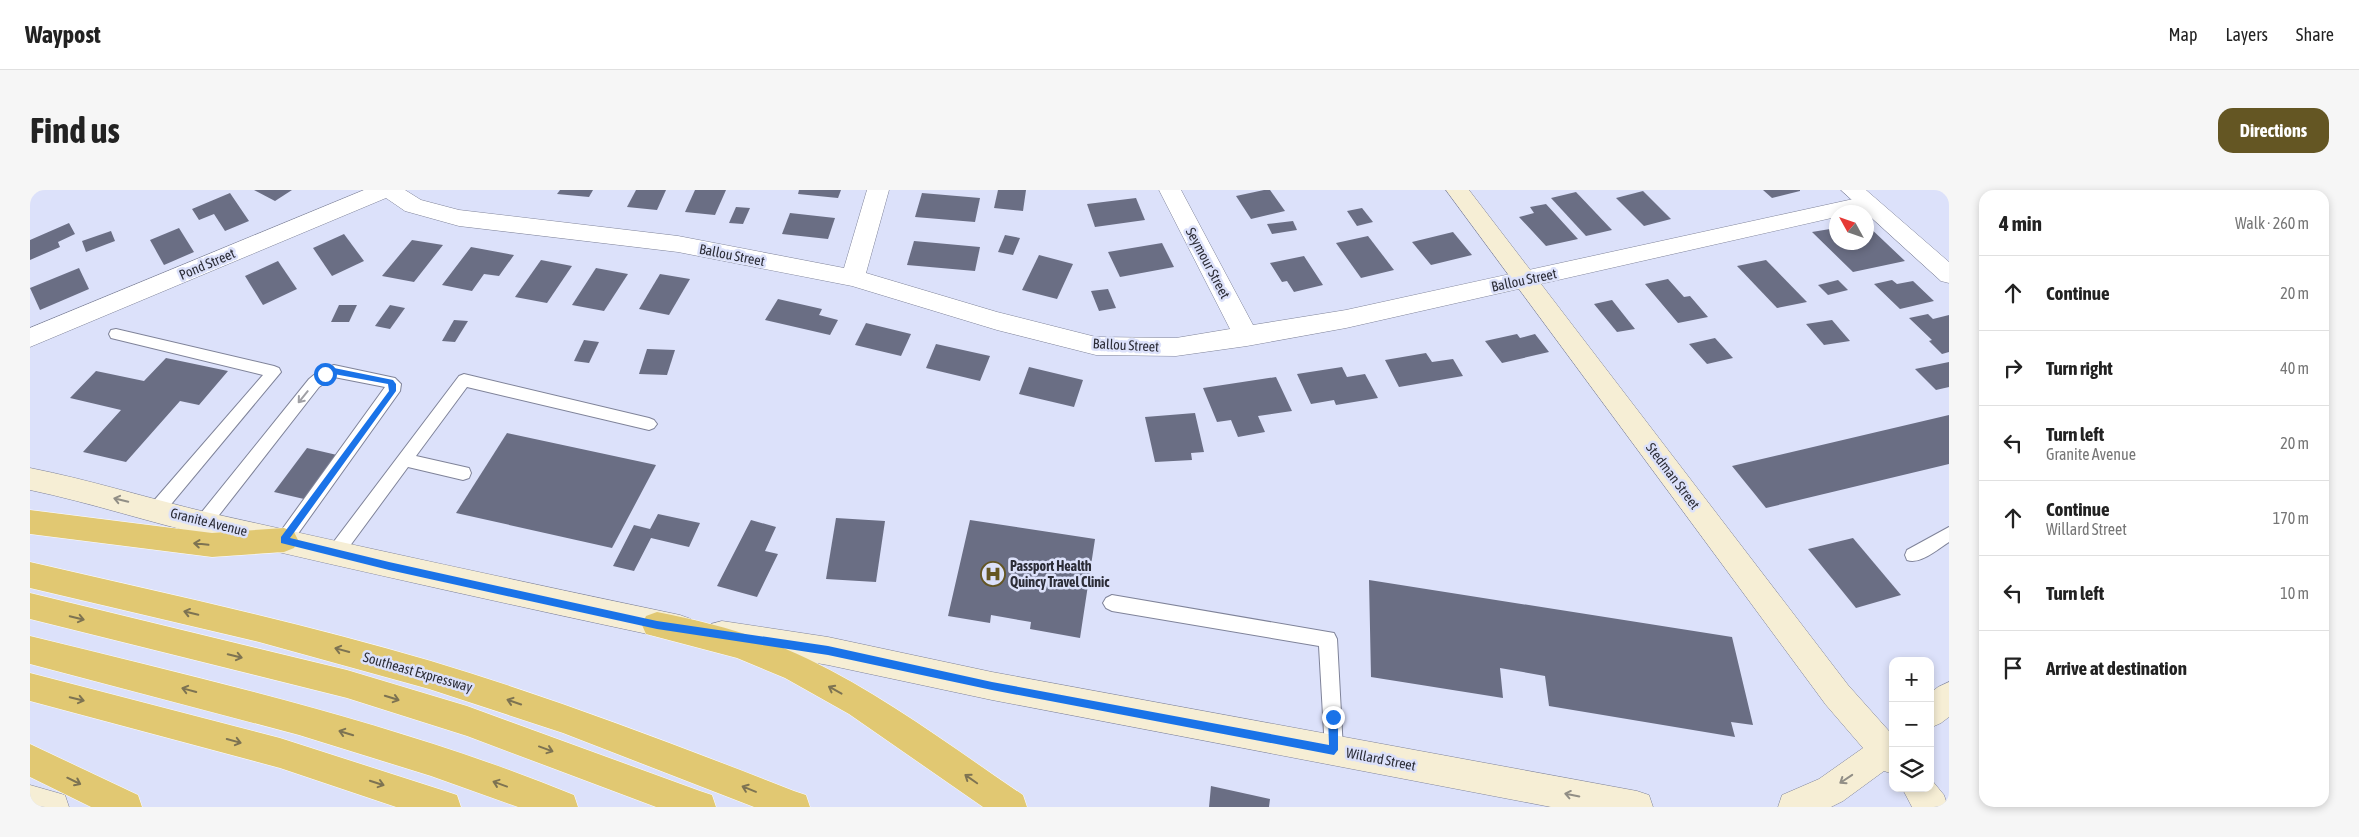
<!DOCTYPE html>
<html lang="en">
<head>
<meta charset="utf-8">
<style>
	body { margin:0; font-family:"Asap Condensed",sans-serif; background:#f6f6f6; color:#222 }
	.controls { position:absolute; right:15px; bottom:15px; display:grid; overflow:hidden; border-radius:10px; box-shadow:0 2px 8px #0003 }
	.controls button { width:45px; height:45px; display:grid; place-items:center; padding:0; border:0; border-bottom:1px solid #e0e0e0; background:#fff; color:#222; font:25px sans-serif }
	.compass { position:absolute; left:1799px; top:15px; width:45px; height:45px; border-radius:50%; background:#fff; box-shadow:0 2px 8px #0003; rotate:310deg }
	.stop { position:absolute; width:15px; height:15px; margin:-11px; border:4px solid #1a73e8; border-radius:50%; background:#fff }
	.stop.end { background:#1a73e8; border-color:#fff; box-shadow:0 1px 5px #0008 }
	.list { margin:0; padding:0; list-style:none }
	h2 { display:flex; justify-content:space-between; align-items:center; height:65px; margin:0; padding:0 20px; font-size:21px }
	h2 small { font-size:16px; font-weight:400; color:#767676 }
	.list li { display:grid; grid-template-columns:32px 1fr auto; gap:15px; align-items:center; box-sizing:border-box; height:75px; padding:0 20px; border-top:1px solid #e0e0e0 }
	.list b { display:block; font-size:19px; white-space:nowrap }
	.list p { margin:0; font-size:16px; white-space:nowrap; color:#767676 }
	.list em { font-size:16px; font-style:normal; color:#767676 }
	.icon { flex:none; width:28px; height:28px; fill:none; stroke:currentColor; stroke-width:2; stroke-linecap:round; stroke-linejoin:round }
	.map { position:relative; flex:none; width:1919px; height:617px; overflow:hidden; border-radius:15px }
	header { display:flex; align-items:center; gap:30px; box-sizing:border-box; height:70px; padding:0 25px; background:#fff; border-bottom:1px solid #e0e0e0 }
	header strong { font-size:24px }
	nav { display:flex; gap:28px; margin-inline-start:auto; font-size:18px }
	.intro { display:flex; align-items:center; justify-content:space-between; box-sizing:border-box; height:120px; padding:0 30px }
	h1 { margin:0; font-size:35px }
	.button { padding:12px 22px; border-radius:15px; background:#645623; color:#fff; font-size:18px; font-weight:700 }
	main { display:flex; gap:30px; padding:0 30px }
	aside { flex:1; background:#fff; border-radius:15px; box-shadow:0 2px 8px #0003 }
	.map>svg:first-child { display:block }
	.building { fill:#6a6e84 }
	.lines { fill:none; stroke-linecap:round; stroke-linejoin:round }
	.service-casing { stroke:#7f8399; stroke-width:2 }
	.minor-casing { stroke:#7f8399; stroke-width:1 }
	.tertiary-casing { stroke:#7f8399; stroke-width:1 }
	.secondary-casing { stroke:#7f8399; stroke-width:1 }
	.motorway-casing { stroke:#fff; stroke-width:1 }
	.service { fill:#fff; fill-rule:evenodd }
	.minor { fill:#fff; fill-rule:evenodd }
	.tertiary { fill:#fff; fill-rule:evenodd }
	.secondary { fill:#f6eed5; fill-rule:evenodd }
	.motorway { fill:#e1c872; fill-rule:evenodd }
	.oneway { stroke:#a0a0a5 }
	.oneway2 { stroke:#918e86 }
	.oneway3 { stroke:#7d7352 }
	.route { fill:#1a73e8 }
	.labels { text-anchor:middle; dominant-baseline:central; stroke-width:5; stroke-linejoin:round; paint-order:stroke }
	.street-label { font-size:14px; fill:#2c2d37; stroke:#dce1fa }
	.poi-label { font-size:14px; font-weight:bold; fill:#2c2d37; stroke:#dce1fa; text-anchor:start }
</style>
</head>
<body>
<header>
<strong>Waypost</strong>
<nav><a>Map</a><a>Layers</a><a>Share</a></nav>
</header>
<div class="intro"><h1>Find us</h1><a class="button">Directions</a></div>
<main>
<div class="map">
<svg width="1919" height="617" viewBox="0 0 1919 617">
	<rect width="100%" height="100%" fill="#dce1fa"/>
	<!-- building -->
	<g class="building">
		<polygon points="224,0 262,0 245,11"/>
		<polygon points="530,0 563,0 559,7 527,4"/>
		<polygon points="606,0 636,0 627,20 597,17"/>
		<polygon points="665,0 696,0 685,25 655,22"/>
		<polygon points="769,0 811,0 808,8 768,4"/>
		<polygon points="968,0 996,0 993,21 964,18"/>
		<polygon points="1234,0 1240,0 1255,21 1221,29 1206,6"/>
		<polygon points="1733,0 1770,0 1770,1 1742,8"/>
		<polygon points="1613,1 1641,29 1614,36 1586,8"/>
		<polygon points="1546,2 1582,40 1556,46 1521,8"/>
		<polygon points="200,3 219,31 195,41 184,24 169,30 162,19"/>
		<polygon points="892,3 950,8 945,32 885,27"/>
		<polygon points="1106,8 1115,30 1065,37 1057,14"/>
		<polygon points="1516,14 1548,49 1516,56 1489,27 1504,23 1500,17"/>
		<polygon points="706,17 720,18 713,34 699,33"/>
		<polygon points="1332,18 1343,32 1327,36 1317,21"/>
		<polygon points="760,23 805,28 798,49 752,44"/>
		<polygon points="1263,31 1267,40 1242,44 1237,34"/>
		<polygon points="39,33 45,44 28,52 30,57 0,70 0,50"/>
		<polygon points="1836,34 1875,71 1823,82 1782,42 1806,38 1806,52 1836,52"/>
		<polygon points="149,38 164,62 134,75 120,50"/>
		<polygon points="81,41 85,51 56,62 52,51"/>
		<polygon points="1423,42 1442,65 1401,75 1382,52"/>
		<polygon points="314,44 334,71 302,86 283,58"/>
		<polygon points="975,45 990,48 983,65 968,62"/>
		<polygon points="1338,46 1364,80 1331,88 1306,53"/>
		<polygon points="382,50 413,55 384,92 352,86"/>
		<polygon points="884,51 950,57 945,81 877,75"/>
		<polygon points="1132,53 1144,77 1090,87 1078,62"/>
		<polygon points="441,57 484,65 469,86 454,84 442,101 412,95"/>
		<polygon points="1009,65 1043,74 1027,109 992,100"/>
		<polygon points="1274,66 1293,95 1264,102 1257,91 1252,92 1240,73"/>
		<polygon points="511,70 542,76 517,113 485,107"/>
		<polygon points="1736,70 1777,112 1747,118 1707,76"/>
		<polygon points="248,71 267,99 233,115 215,86"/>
		<polygon points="49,78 59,99 10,120 0,98"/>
		<polygon points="566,78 598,84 574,121 542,115"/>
		<polygon points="630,84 660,89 639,125 609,119"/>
		<polygon points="1638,89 1654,107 1660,106 1678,127 1648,133 1615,94"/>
		<polygon points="1808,90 1818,100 1798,105 1788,95"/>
		<polygon points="1862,90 1867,94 1883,91 1904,111 1870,119 1844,94"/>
		<polygon points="1078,99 1086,118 1069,121 1061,101"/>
		<polygon points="748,109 792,119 789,125 808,130 800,145 735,130"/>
		<polygon points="1582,110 1605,139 1587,142 1564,114"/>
		<polygon points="309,115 327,115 319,132 301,132"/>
		<polygon points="360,115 375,118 360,139 345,136"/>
		<polygon points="1898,124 1903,129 1919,125 1919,162 1912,164 1899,151 1902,150 1879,128"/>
		<polygon points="424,130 438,131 425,152 412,151"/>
		<polygon points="1802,130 1820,151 1794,155 1776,134"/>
		<polygon points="836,133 881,144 871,166 825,155"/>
		<polygon points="1487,144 1490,148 1505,144 1519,162 1472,173 1455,151"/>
		<polygon points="1685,148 1703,168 1677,174 1659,154"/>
		<polygon points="554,150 569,152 559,173 544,171"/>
		<polygon points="906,154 960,166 950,191 896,178"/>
		<polygon points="617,159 645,160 637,185 609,184"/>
		<polygon points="1396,163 1402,172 1423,169 1433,186 1369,197 1355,170"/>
		<polygon points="136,168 198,181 169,215 150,211 96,272 53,262 91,220 40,208 66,181 114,191"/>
		<polygon points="1919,172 1919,197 1906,200 1885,179"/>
		<polygon points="999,177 1053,190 1044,217 989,204"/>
		<polygon points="1312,177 1317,187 1335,184 1348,208 1306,215 1304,210 1281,214 1267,184"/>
		<polygon points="1246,187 1262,221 1228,226 1235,242 1208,247 1201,230 1187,232 1173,198"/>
		<polygon points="1165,223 1174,262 1161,263 1162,270 1125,272 1115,227"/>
		<polygon points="1919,225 1919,274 1736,318 1702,276"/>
		<polygon points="477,243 626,275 582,358 426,323"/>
		<polygon points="277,258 307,265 274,309 244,302"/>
		<polygon points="628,324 670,333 659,357 621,348 604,381 583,376 604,335 620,339"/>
		<polygon points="806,328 855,331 846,392 796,389"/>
		<polygon points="721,330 746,337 735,361 748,364 727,407 687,396"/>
		<polygon points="940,330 1065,349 1050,448 1000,439 1001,432 961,425 960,433 918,426"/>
		<polygon points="1823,348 1871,405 1826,418 1778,359"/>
		<polygon points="1339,390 1702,447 1723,535 1701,532 1705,547 1519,516 1515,486 1470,478 1473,508 1341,487"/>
		<polygon points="1181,596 1240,609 1239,617 1179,617"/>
	</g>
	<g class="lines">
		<defs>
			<g id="service">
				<polygon points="86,139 244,176 249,178 251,182 133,324 127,326 121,324 119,319 121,314 233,185 81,148 79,144 81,140"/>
				<polygon points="304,175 365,188 371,194 370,201 260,355 254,357 248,355 246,350 248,345 355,197 304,187 289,197 179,338 173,340 167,338 165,333 167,328 279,189 290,180"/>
				<polygon points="434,184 619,228 624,230 627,234 624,238 619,240 437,197 386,266 439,278 441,283 439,288 433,290 378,277 311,368 305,370 299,368 297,363 299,358 429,186"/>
				<path d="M1919 337V352C1908 359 1890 375 1877 370L1875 365 1877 360Z"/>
				<polygon points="1082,405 1304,443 1307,449 1313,560 1311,566 1304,569 1297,566 1295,560 1289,456 1082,421 1076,418 1073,413 1076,408"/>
			</g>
			<polygon id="minor" points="334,0 375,0 391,10 429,20 648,46 814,78 837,0 859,0 836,83 967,122 1066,147 1146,148 1200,139 1129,0 1151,0 1223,135 1316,120 1837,6 1845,8 1848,13 1845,18 1828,22 1806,22 1806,27 1316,138 1217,156 1146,166 1066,165 967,140 822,96 648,62 429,36 375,21 356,8 0,157 0,138"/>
			<polygon id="tertiary" points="1811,0 1836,0 1919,72 1919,93 1911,91"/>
			<g id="secondary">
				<polygon points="1416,0 1439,0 1818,495 1859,541 1863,540 1863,584 1854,581 1813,611 1801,617 1748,617 1752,605 1789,589 1833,558 1796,515"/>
				<path d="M0 278C61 290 120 309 180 323 336 358 493 392 650 425L661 429 665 438 661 447 650 451C494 418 338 383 183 347 121 333 62 313 0 300Z"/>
				<polygon points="692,431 798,447 962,482 1607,601 1619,605 1623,617 1521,617 962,510 798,475 692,457 681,454 677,444 681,434"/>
				<polygon points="1919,492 1919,527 1911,533 1900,538 1900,503 1908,497"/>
				<polygon points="1900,588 1914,605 1918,617 1882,617 1872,598 1900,598"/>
				<polygon points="0,595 35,605 39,617 0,617"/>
			</g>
			<g id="motorway">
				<polygon points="0,320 182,343 254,338 264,342 268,350 264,358 254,362 182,367 0,344"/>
				<path d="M0 372C134 403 269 432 401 471 524 508 644 554 764 601L776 605 780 617H724L533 543 399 499 229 452 0 398Z"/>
				<polygon points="0,403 317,480 437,516 670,601 682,605 686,617 626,617 437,546 317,508 0,429"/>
				<path d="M627 422C679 432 730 446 778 469 855 506 923 558 993 605L997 617H953L819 524 755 488 707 468 616 444 612 435 616 426Z"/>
				<path d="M0 446C182 491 370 534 544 605L548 617H488L401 586 269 545 0 474Z"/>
				<polygon points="0,483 250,548 415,601 427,605 431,617 366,617 250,578 0,511"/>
				<polygon points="0,554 108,605 112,617 61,617 0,587"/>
			</g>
		</defs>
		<!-- service casing -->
		<use href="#service" class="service-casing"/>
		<!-- minor casing -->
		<use href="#minor" class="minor-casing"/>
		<!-- tertiary casing -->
		<use href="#tertiary" class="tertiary-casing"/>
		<!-- secondary casing -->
		<use href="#secondary" class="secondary-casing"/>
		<!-- motorway casing -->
		<use href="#motorway" class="motorway-casing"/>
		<!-- service -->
		<use href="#service" class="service"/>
		<!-- minor -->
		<use href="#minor" class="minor"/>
		<!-- tertiary -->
		<use href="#tertiary" class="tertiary"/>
		<!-- secondary -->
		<use href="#secondary" class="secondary"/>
		<!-- motorway -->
		<use href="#motorway" class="motorway"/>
	</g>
	<!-- one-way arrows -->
	<defs><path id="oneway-shaft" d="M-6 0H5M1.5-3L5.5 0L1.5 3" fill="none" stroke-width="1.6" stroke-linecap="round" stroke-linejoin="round" transform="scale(1.25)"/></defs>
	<use class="oneway" href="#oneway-shaft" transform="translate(273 207) rotate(129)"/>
	<g class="oneway2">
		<use href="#oneway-shaft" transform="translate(91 310) rotate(-166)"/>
		<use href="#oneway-shaft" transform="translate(1816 589) rotate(146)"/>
		<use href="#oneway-shaft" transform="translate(1542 605) rotate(-169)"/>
	</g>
	<g class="oneway3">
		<use href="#oneway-shaft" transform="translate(171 354) rotate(-174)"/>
		<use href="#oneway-shaft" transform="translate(161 423) rotate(-167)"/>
		<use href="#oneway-shaft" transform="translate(47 428) rotate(14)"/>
		<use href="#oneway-shaft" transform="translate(312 460) rotate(-165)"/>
		<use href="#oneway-shaft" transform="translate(205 466) rotate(14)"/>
		<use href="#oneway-shaft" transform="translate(159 500) rotate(-165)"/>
		<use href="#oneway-shaft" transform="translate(805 500) rotate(-151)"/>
		<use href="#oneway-shaft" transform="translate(362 508) rotate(17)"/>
		<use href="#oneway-shaft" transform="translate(47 509) rotate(14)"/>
		<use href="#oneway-shaft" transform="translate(484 512) rotate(-161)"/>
		<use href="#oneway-shaft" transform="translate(316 543) rotate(-163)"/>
		<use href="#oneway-shaft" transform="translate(204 551) rotate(15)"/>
		<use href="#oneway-shaft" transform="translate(516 559) rotate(20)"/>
		<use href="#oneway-shaft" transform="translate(941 589) rotate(-145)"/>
		<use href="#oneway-shaft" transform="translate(44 591) rotate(26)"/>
		<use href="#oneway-shaft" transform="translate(347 593) rotate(18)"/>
		<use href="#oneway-shaft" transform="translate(470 594) rotate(-160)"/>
		<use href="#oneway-shaft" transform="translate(719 599) rotate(-158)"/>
	</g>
	<!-- route -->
	<polygon class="route" points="304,178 363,190 366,194 366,201 260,348 359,372 627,431 798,456 962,492 1299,555 1298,527 1303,522 1308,527 1308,560 1304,565 962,500 798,465 627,439 359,380 251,353 251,347 359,201 358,194 304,184 295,187 291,184"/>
	<!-- icons -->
	<defs>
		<symbol id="hospital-ring" viewBox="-11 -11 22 22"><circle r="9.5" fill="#dce1fa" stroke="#645623" stroke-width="1.5"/><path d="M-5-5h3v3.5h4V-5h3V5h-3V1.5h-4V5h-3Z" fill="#645623"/></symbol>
	</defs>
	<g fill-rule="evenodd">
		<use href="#hospital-ring" x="949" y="370" width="28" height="28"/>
	</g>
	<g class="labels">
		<!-- street labels -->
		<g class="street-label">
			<text transform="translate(702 65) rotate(11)">Ballou Street</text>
			<text transform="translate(1178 73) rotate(62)">Seymour Street</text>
			<text transform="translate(177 74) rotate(-23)">Pond Street</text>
			<text transform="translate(1494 90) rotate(-12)">Ballou Street</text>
			<text transform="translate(1096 155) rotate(3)">Ballou Street</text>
			<text transform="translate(1643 286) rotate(53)">Stedman Street</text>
			<text transform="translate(179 332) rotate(14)">Granite Avenue</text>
			<text transform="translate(388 482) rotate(16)">Southeast Expressway</text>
			<text transform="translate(1351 569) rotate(11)">Willard Street</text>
		</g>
		<!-- poi labels -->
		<g class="poi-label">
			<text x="980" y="376">Passport Health<tspan x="980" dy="16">Quincy Travel Clinic</tspan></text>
		</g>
	</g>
</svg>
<div class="controls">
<button>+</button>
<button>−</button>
<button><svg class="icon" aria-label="layers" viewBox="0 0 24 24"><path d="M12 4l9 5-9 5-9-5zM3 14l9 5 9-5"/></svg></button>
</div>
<svg class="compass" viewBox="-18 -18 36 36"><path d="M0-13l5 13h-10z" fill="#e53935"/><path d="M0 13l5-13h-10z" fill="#767676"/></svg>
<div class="stop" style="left:295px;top:184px"></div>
<div class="stop end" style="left:1303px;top:527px"></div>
</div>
<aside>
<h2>4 min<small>Walk · 260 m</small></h2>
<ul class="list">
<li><svg class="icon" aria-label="ahead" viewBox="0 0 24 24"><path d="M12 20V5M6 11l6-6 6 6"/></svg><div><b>Continue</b></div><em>20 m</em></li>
<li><svg class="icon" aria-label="right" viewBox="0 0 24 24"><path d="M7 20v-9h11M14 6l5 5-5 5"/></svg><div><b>Turn right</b></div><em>40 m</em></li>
<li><svg class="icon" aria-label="left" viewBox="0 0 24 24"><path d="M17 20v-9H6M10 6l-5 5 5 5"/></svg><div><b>Turn left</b><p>Granite Avenue</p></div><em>20 m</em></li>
<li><svg class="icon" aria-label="ahead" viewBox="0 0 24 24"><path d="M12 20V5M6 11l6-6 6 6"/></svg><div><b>Continue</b><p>Willard Street</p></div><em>170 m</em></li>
<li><svg class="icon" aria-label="left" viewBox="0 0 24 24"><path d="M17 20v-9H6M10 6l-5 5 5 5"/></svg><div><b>Turn left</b></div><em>10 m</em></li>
<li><svg class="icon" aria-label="arrive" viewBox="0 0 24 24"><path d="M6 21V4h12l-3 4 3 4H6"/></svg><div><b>Arrive at destination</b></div></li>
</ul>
</aside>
</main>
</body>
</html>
